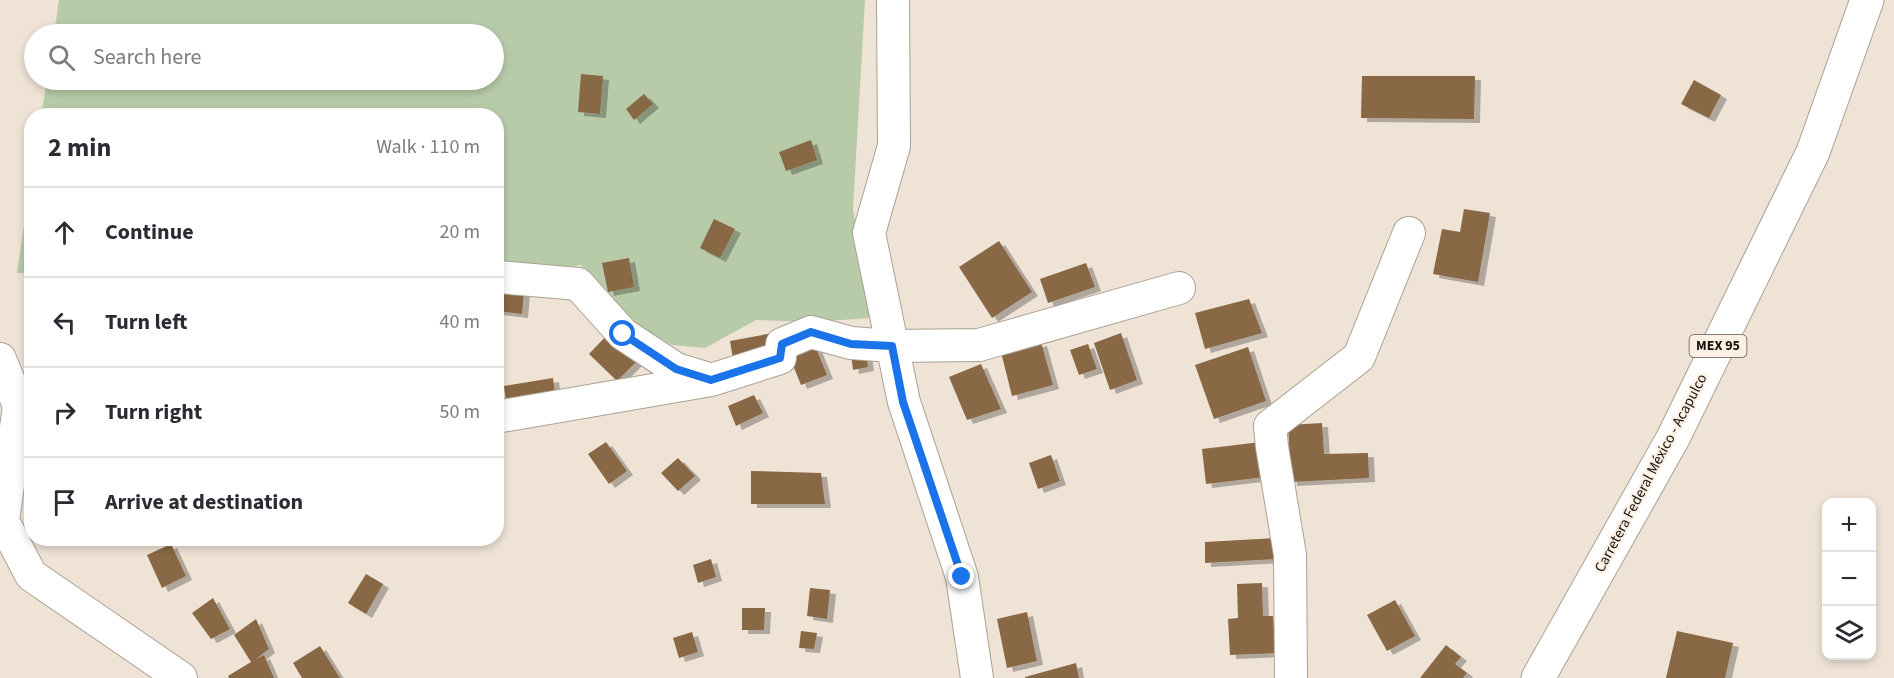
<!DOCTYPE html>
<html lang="en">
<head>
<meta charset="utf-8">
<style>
	body { margin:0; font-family:"Source Sans 3",sans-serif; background:#f2f2f3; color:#2b2b33 }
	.controls { position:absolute; right:18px; bottom:18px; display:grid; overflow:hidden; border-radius:12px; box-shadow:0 3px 9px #0003 }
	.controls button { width:54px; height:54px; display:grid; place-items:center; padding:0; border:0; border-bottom:2px solid #e1e1e2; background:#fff; color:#2b2b33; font:30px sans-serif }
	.stop { position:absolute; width:18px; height:18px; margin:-14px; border:4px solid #1a73e8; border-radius:50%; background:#fff }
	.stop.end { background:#1a73e8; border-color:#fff; box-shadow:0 2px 6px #0008 }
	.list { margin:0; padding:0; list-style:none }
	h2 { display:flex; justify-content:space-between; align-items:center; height:78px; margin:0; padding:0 24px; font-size:26px }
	h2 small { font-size:20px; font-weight:400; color:#7c7c81 }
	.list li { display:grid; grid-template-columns:39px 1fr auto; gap:18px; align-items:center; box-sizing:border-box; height:90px; padding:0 24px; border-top:2px solid #e1e1e2 }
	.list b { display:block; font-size:22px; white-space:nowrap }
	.list em { font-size:20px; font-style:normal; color:#7c7c81 }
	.icon { flex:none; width:33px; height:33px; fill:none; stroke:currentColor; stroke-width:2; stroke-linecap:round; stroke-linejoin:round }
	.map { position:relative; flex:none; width:1894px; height:678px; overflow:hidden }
	.search { position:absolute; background:#fff; box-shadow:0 3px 9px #0003; left:24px; top:24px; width:480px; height:66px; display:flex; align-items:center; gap:15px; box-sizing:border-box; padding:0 21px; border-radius:33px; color:#7c7c81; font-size:22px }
	.panel { position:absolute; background:#fff; box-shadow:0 3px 9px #0003; left:24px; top:108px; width:480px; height:438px; border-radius:24px }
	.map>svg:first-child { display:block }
	.green { fill:#b8cba9 }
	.building { fill:#896744; filter:url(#shadow) }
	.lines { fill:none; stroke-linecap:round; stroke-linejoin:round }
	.minor-casing { stroke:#aba094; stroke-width:34 }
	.primary-casing { stroke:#aba094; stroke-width:35 }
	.minor { stroke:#fff; stroke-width:32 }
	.primary { stroke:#fff; stroke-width:33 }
	.route { stroke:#1a73e8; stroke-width:8 }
	.labels { text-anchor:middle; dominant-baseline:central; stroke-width:4.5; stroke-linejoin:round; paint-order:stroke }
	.shield { fill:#fcf0e3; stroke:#5c564f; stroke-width:1.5 }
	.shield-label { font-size:14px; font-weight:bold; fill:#181410 }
	.street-label { font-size:15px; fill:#181410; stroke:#fcf0e3 }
</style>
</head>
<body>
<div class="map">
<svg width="1894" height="678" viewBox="0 0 1894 678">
	<defs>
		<filter id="shadow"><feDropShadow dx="6" dy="4" stdDeviation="0" flood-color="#0004"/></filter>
	</defs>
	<rect width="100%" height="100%" fill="#efe3d6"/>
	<!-- green -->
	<g class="green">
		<polygon points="59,0 865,0 853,209 871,318 813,322 756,320 705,348 672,345 617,314 581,265 538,274 497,271 496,116 41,116 47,80 494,80 494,34 54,34"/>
		<polygon points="31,178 31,273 17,273"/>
	</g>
	<!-- building -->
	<g class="building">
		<polygon points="581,74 603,76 600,114 578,112"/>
		<polygon points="1362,76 1475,76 1474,119 1361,118"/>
		<polygon points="1694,80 1721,95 1709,118 1681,104"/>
		<polygon points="644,94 653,104 634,120 626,109"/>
		<polygon points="811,140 817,160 786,171 779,152"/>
		<polygon points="1464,209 1490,213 1478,282 1433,274 1442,229 1460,232"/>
		<polygon points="714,219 735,229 720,258 700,248"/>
		<polygon points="999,241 1032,292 992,318 959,267"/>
		<polygon points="629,258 634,287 608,292 602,263"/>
		<polygon points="1086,263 1095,287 1048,303 1040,279"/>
		<polygon points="498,289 524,291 522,314 496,311"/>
		<polygon points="1249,299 1262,333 1205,349 1195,313"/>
		<polygon points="609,333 637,361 617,381 589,354"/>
		<polygon points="773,333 777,358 734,365 730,341"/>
		<polygon points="1121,333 1137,380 1110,390 1094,343"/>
		<polygon points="812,338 827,375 801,385 786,348"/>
		<polygon points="1041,342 1053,385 1012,396 1001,352"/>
		<polygon points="1088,344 1097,369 1079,375 1070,350"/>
		<polygon points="1248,347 1266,401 1214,419 1195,365"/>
		<polygon points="866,352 868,367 853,370 851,354"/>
		<polygon points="981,364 1001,409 967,420 949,377"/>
		<polygon points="553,378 556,402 507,409 504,386"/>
		<polygon points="754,395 763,413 736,426 728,406"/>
		<polygon points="1322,423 1324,454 1368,453 1369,478 1291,482 1288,425"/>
		<polygon points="606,442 627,471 609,484 588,454"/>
		<polygon points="1261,442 1265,477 1206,484 1202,449"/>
		<polygon points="1051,455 1060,481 1038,489 1029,463"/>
		<polygon points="678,458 695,476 678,491 661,473"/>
		<polygon points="751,471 821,473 825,504 751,504"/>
		<polygon points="1277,538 1278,559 1205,563 1205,542"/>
		<polygon points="171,544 186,576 162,588 147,555"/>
		<polygon points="711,559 716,577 698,583 693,565"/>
		<polygon points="366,574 383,584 366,614 348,603"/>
		<polygon points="1262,583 1263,616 1273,616 1275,653 1230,655 1228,619 1238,618 1237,584"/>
		<polygon points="810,588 830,590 827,619 807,616"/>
		<polygon points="213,598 230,629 211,639 192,613"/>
		<polygon points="1395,600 1415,636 1387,651 1367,615"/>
		<polygon points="742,608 765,608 764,630 742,630"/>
		<polygon points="1027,612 1037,661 1007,668 997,619"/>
		<polygon points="256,619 269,649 256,659 264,655 274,678 229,678 228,676 251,662 234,635"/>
		<polygon points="801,631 817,633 814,649 799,648"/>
		<polygon points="1677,631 1733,643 1725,678 1666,678"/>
		<polygon points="692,632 698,652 679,658 673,638"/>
		<polygon points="1446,645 1461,657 1455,664 1467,673 1463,678 1420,678"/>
		<polygon points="320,646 340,678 302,678 293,663"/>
		<polygon points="1076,663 1079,678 1025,678 1025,677"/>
	</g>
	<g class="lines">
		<defs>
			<g id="minor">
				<polyline points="893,0 894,146 869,233 904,402 962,577 977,678"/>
				<polyline points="498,277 578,284 623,334 676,369 709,379"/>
				<polyline points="0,359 19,406 3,521 31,575 181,678"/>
				<polyline points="496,417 711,380 780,358 782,344 811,332 851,343 892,346 979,345 1179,288"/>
				<polyline points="1291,678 1290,555 1272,447 1270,426 1359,357 1409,233"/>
			</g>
			<polyline id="primary" points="1538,678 1673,438 1813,152 1867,0"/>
		</defs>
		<!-- minor casing -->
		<use href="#minor" class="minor-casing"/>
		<!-- primary casing -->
		<use href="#primary" class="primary-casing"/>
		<!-- minor -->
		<use href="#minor" class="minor"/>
		<!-- primary -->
		<use href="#primary" class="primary"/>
	</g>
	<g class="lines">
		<!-- route -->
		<polyline class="route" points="623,334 676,369 711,380 780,358 782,344 811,332 851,344 892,346 903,402 962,577"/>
	</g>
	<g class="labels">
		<!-- shield labels -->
		<rect class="shield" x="1689.5" y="335" width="57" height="22" rx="4.5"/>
		<g class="shield-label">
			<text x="1718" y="346">MEX 95</text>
		</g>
		<!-- street labels -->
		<g class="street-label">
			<text transform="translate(1651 473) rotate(-62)">Carretera Federal México - Acapulco</text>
		</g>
	</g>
</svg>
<div class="controls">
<button>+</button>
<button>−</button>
<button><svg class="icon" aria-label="layers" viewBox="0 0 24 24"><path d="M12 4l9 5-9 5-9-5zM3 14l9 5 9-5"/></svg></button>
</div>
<div class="stop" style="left:623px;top:334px"></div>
<div class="stop end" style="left:962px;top:577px"></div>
<div class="search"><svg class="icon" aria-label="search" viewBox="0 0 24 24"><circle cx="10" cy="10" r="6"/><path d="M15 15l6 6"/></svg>Search here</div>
<section class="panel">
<h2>2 min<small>Walk · 110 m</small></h2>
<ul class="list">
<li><svg class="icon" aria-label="ahead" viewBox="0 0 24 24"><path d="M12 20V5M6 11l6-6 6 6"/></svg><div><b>Continue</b></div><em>20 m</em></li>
<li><svg class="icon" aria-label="left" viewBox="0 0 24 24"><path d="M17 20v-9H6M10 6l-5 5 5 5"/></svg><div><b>Turn left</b></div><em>40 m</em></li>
<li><svg class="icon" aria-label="right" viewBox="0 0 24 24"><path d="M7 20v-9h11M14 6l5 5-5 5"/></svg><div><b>Turn right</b></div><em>50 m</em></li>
<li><svg class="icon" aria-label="arrive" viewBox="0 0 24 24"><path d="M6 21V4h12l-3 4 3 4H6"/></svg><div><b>Arrive at destination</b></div></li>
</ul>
</section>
</div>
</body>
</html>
